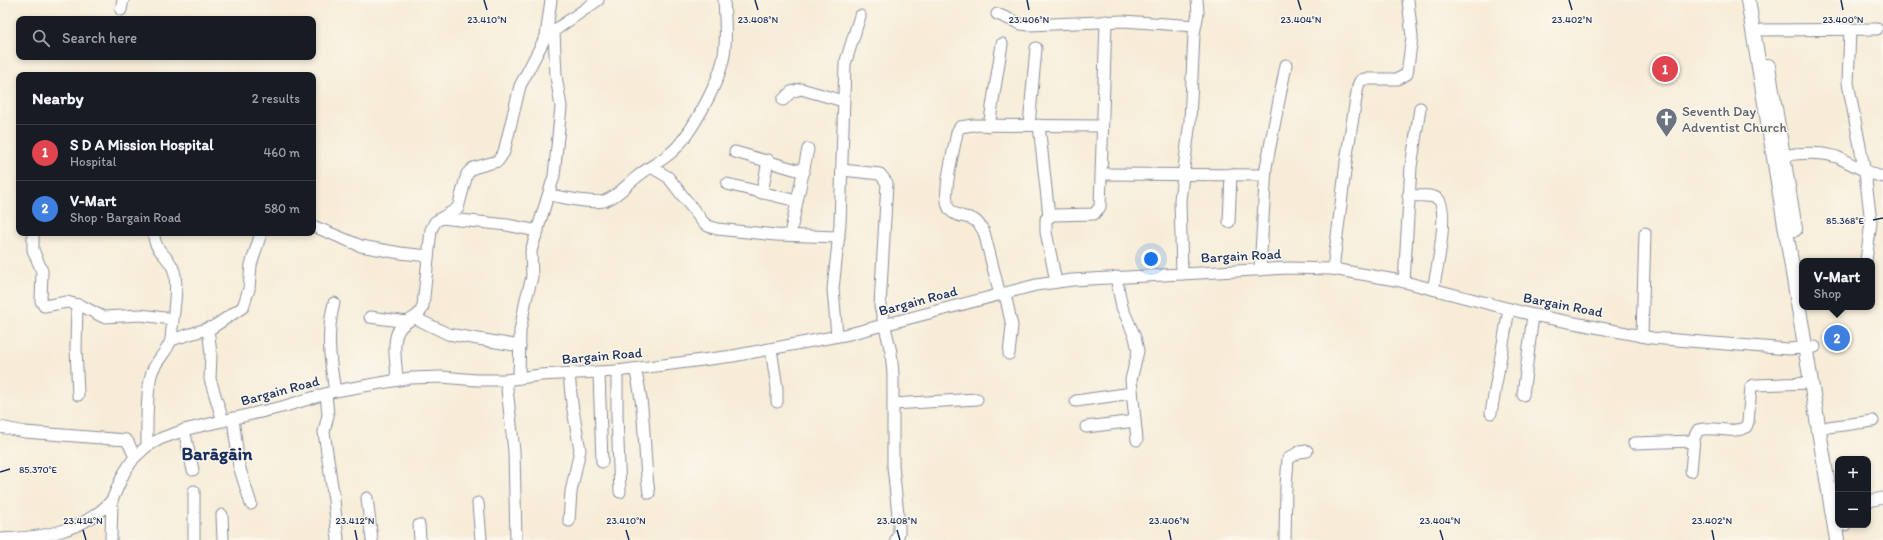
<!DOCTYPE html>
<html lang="en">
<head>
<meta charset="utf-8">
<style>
	body { margin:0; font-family:Itim,sans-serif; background:#242831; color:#f1f3f6 }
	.controls { position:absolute; right:12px; bottom:12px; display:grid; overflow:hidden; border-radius:8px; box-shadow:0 2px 6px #0003 }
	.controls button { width:36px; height:36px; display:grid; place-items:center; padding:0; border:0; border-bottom:1px solid #363941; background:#171b24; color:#f1f3f6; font:20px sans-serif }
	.you { position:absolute; left:1151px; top:259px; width:14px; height:14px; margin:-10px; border:3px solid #fff; border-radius:50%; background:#1a73e8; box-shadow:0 0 0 6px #1a73e833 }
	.badge { display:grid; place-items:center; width:26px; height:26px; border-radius:50%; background:#1a73e8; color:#fff; font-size:13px; font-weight:700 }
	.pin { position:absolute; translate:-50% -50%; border:2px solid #fff; box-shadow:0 1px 4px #0006 }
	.popup { position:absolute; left:1799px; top:258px; width:76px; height:52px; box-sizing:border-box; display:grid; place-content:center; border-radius:8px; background:#171b24; filter:drop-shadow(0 1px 3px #0005); font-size:13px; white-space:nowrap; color:#9ea1a6 }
	.popup b { font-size:15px; color:#f1f3f6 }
	.popup::after { content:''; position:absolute; left:50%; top:100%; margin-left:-8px; border:8px solid transparent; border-top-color:#171b24 }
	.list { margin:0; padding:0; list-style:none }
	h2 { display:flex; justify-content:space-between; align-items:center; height:52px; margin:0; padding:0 16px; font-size:17px }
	h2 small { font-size:13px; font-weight:400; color:#9ea1a6 }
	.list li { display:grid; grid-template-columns:26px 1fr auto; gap:12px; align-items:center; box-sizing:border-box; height:56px; padding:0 16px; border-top:1px solid #363941 }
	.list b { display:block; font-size:15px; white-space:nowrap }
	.list p { margin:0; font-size:13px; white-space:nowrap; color:#9ea1a6 }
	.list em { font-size:13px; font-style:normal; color:#9ea1a6 }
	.icon { flex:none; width:22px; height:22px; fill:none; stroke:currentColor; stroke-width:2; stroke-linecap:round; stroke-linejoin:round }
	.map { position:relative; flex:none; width:1883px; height:540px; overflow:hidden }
	.search { position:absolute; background:#171b24; box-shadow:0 2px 6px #0003; left:16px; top:16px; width:300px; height:44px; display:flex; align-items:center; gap:10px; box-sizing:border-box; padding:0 14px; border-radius:8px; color:#9ea1a6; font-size:15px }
	.panel { position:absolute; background:#171b24; box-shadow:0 2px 6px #0003; left:16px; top:72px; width:300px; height:164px; border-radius:8px }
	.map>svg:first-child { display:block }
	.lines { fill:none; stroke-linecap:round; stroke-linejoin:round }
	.minor-casing { stroke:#898e9a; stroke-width:13 }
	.major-casing { stroke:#898e9a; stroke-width:16 }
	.minor { stroke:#fff; stroke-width:11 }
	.major { stroke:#fff; stroke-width:14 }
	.ticks { fill:none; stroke:#1b2f5e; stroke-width:1.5 }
	.labels { text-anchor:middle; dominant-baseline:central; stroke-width:3; stroke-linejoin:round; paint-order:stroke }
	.worship-label { font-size:14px; fill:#5b616d; stroke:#fbf7ec; text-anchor:start }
	.street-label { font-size:14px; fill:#1b2f5e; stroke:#fbf7ec }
	.district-label { font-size:18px; font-weight:bold; fill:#1b2f5e; stroke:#fbf7ec }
	.ticks-label { font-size:10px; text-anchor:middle; fill:#1b2f5e; stroke:#fbf7ec; stroke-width:3; stroke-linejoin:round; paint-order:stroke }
</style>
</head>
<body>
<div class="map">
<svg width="1883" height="540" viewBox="0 0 1883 540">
	<rect width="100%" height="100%" fill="#fbf7ec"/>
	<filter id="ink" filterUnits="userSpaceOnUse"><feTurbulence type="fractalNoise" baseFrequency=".025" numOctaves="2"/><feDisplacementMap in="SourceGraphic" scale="8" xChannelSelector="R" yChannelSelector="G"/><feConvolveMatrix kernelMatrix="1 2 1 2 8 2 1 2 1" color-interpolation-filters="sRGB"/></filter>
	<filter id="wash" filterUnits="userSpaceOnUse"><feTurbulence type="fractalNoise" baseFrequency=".012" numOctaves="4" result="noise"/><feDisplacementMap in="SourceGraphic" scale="16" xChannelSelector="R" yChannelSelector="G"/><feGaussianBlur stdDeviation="0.9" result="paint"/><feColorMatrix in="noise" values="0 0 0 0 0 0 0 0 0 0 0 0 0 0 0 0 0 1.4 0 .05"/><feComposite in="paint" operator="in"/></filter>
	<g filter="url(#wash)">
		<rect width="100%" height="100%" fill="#f7ecd7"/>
	</g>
	<g filter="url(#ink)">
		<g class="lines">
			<defs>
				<g id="minor">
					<polyline points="121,10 123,0"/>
					<polyline points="997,14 1021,24 1029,25 1123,21 1195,26"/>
					<polyline points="1850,29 1848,83 1865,173 1871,222 1866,261"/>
					<polyline points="1762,30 1877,29"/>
					<polyline points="548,35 598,0"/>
					<polyline points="783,100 791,92 801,89 843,101"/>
					<polyline points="1029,125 1036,48"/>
					<polyline points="1039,125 1049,216"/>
					<polyline points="989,126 1002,44"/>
					<polyline points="735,152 804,172"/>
					<path d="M1783 155C1800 154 1821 151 1837 157 1853 164 1865 173 1883 177"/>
					<polyline points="651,167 668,177 703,222 708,226 717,229 776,235 839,237"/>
					<polyline points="842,170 880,174 887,183 880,306 891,352 893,374 893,466 899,525 899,533 896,540"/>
					<polyline points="1102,174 1265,175"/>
					<polyline points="727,184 797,201"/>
					<polyline points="762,193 768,160"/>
					<path d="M549 195C564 197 589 204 604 201 617 197 627 184 638 176 649 167 662 161 673 151 692 133 720 81 724 55 727 37 725 18 724 0"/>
					<path d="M1408 196C1417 196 1431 194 1438 199 1450 208 1436 275 1433 289"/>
					<polyline points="441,218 507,225 538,231"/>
					<polyline points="1229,222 1231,174"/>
					<polyline points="313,226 361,246 400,253 428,256"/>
					<polyline points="33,233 33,250 42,271 41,301 44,306 67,302 82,306 103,317 141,315 172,319"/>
					<polyline points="790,235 808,149"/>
					<polyline points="1333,269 1347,155 1358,86 1360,81 1364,79 1398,79 1407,74 1412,37 1408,0"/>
					<polyline points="1260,270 1266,167 1286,65"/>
					<polyline points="1182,274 1180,200 1190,121 1194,34 1198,13 1197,0"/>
					<polyline points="1116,277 1122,307 1135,337 1138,351 1131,380 1137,440"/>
					<polyline points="1056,282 1046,232 1046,219 1053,215 1094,214 1100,207 1106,21"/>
					<polyline points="1404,282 1411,167 1420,108"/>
					<polyline points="1005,294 1012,326 1009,354"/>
					<path d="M1000 295 984 232C972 210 964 222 951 211 939 201 955 147 957 132L960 127 973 125 1102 126"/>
					<path d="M334 303C326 333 330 362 335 391"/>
					<polyline points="77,305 76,348 78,395"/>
					<polyline points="370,317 407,322"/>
					<polyline points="415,318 448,334 520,346"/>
					<polyline points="208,328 211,354 210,379 223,421"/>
					<polyline points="837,336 833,289 840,224 845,64 860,16"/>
					<polyline points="1642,336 1645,233"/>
					<polyline points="171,340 213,327 243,307 249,289 251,265 261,233"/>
					<polyline points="771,349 777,388 777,402"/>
					<path d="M635 369C646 409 643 452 649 493"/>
					<polyline points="617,371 617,416 620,492"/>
					<polyline points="599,373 602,462"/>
					<polyline points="569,374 572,404 580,450 571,492 569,521"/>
					<polyline points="519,378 520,331 526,299 532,277 531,251 554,176 561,107 556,76 554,31"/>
					<path d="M397 380C397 365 390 339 401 327 409 318 419 319 423 306L431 230 435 222 458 208 467 174 473 168 498 161 504 152 520 86 546 36 551 0"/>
					<polyline points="506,380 514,451 516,540"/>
					<polyline points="326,394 328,415 324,432 334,500 338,540"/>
					<polyline points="1523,395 1533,315"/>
					<polyline points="1076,401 1132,393"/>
					<polyline points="893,404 977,399"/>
					<polyline points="1491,413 1509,309"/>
					<polyline points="233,418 239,466 251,504"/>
					<polyline points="0,427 25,432 126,440 128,442 135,457"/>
					<polyline points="1086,427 1135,421"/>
					<polyline points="1828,427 1873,421"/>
					<polyline points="184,430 193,470"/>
					<polyline points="1634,443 1694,441"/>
					<path d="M147 446C147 426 146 390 152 372 157 359 167 352 171 340 172 322 179 286 174 271 170 256 153 251 154 233"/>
					<path d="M1691 471 1694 438 1698 430C1713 425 1733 435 1746 427L1748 422 1751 387 1754 385 1812 383"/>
					<polyline points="367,498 372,540"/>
					<polyline points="1868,501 1883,498"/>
					<polyline points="478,503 481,540"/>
					<polyline points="222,515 223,540"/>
					<polyline points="419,525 420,540"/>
					<polyline points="1844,525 1845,525"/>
					<path d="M0 539C41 538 84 532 112 500"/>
					<polyline points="111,540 112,500 124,473 134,458 147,446 162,438 188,429 282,407 335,391 410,378 442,377 476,380 506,380 540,375 617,371 733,356 849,334 1036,285 1072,280 1289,268 1333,269 1401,281 1533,315 1652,338 1788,349 1815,347"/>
					<polyline points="194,540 194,491"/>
					<polyline points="1285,540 1286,486 1288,459 1299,452 1307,451"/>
				</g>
				<g id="major">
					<polyline points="1748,0 1837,540"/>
					<polyline points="1768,66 1795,229"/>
				</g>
			</defs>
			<!-- minor casing -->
			<use href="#minor" class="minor-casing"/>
			<!-- major casing -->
			<use href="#major" class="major-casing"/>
			<!-- minor -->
			<use href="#minor" class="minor"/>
			<!-- major -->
			<use href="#major" class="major"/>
		</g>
	</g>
	<!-- ticks -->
	<path class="ticks" d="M484 0 487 10M755 0 758 10M1027 0 1029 10M1298 0 1301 10M1569 0 1572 10M1841 0 1843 10M1873 220 1883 218M0 472 10 469M83 530 86 540M355 530 357 540M626 530 629 540M897 530 900 540M1169 530 1171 540M1440 530 1443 540M1712 530 1714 540"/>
	<!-- icons -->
	<defs>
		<symbol id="church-pin" viewBox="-11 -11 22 30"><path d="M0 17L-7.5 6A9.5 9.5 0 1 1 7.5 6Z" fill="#6b7280" stroke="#fbf7ec"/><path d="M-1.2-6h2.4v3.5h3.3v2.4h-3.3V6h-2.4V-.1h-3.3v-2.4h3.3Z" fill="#fff"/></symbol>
	</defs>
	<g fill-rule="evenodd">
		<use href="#church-pin" x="1654" y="106" width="25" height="34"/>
	</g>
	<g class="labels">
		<!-- worship labels -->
		<g class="worship-label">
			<text x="1682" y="111">Seventh Day<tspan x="1682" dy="16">Adventist Church</tspan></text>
		</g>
		<!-- street labels -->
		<g class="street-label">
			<text transform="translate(1241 256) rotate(-3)">Bargain Road</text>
			<text transform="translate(918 301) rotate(-15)">Bargain Road</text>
			<text transform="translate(1563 305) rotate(11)">Bargain Road</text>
			<text transform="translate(602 356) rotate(-5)">Bargain Road</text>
			<text transform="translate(280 391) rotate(-15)">Bargain Road</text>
		</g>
		<!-- district labels -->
		<g class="district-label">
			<text x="217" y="454">Barāgāin</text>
		</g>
	</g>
	<g class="ticks-label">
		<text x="487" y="23">23.410°N</text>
		<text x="758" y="23">23.408°N</text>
		<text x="1029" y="23">23.406°N</text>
		<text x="1301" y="23">23.404°N</text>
		<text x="1572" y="23">23.402°N</text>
		<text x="1843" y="23">23.400°N</text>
		<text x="1845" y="224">85.368°E</text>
		<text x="38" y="473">85.370°E</text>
		<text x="83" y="524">23.414°N</text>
		<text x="355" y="524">23.412°N</text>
		<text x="626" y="524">23.410°N</text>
		<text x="897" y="524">23.408°N</text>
		<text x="1169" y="524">23.406°N</text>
		<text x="1440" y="524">23.404°N</text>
		<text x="1712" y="524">23.402°N</text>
	</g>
</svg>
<div class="controls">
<button>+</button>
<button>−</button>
</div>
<div class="you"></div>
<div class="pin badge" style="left:1665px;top:69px;background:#e0444e">1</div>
<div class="pin badge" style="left:1837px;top:338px;background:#3f7fe0">2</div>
<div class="popup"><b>V-Mart</b>Shop</div>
<div class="search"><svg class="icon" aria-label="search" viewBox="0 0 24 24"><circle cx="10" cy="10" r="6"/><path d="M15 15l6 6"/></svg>Search here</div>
<section class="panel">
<h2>Nearby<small>2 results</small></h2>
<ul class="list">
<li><span class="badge" style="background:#e0444e">1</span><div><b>S D A Mission Hospital</b><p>Hospital</p></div><em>460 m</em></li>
<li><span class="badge" style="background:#3f7fe0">2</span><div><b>V-Mart</b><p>Shop · Bargain Road</p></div><em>580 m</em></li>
</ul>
</section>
</div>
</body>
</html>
